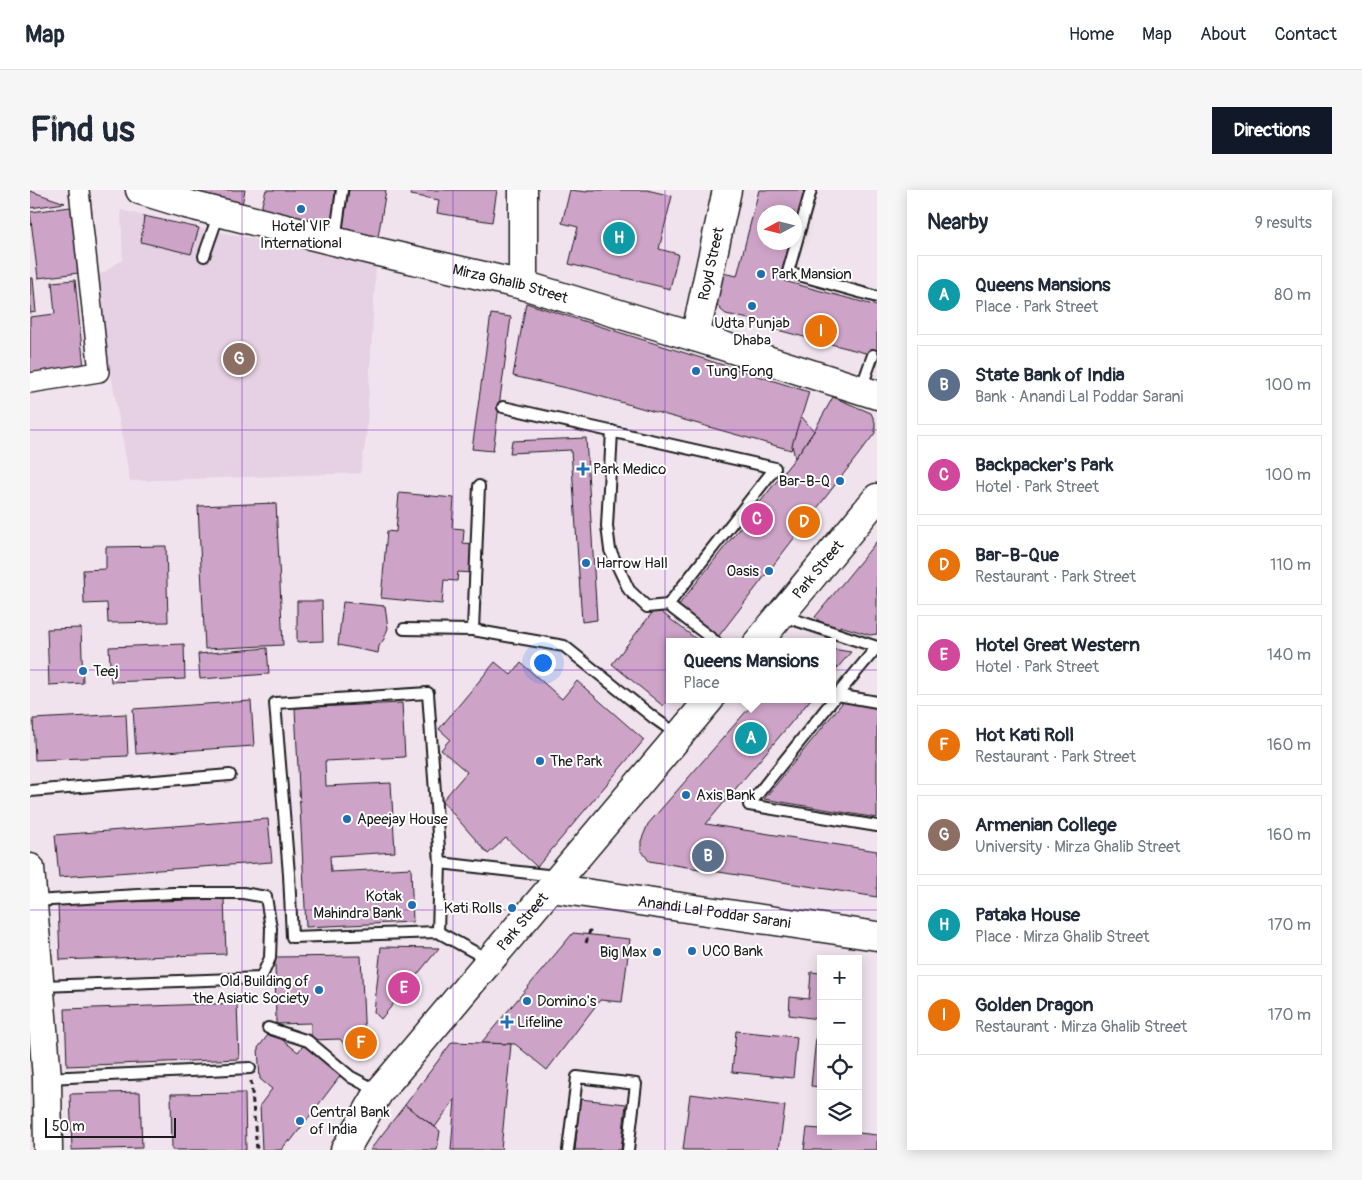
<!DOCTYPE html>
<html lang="en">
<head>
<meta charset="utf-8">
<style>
	body { margin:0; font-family:Pangolin,sans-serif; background:#f6f6f7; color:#1f2937 }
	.controls { position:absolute; right:15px; bottom:15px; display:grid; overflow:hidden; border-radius:0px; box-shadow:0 2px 12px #0003 }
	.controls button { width:45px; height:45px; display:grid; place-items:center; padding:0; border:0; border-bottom:1px solid #e0e1e3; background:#fff; color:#1f2937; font:25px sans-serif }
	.compass { position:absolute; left:727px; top:15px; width:45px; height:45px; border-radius:50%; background:#fff; box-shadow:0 2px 12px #0003; rotate:263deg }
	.scale { position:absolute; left:15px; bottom:12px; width:131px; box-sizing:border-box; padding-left:5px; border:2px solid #1c1c1c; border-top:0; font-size:14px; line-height:18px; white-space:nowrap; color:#1c1c1c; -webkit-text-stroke:4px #fff; paint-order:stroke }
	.you { position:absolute; left:512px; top:472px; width:18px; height:18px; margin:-12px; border:4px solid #fff; border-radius:50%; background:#1a73e8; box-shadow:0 0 0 8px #1a73e833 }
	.badge { display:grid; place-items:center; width:32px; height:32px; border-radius:50%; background:#111827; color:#fff; font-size:16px; font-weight:700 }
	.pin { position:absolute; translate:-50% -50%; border:2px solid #fff; box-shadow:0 1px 5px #0006 }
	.popup { position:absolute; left:636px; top:448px; width:170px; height:65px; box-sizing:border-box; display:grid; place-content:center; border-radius:0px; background:#fff; filter:drop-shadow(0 1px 4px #0005); font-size:16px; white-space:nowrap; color:#747a83 }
	.popup b { font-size:19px; color:#1f2937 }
	.popup::after { content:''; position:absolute; left:50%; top:100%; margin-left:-10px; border:10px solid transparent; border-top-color:#fff }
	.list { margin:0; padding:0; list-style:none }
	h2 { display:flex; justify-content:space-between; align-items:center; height:65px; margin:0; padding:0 20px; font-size:21px }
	h2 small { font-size:16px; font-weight:400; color:#747a83 }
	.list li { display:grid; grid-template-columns:32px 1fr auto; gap:15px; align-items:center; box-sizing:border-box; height:80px; margin:0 10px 10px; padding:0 10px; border:1px solid #e0e1e3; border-radius:0px }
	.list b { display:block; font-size:19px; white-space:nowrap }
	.list p { margin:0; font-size:16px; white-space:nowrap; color:#747a83 }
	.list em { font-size:16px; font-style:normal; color:#747a83 }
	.icon { flex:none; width:28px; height:28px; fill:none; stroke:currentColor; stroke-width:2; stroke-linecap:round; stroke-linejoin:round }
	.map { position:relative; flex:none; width:847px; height:960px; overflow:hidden; border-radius:0px }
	header { display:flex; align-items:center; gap:30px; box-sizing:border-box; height:70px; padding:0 25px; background:#fff; border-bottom:1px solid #e0e1e3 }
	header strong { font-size:24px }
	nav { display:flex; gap:28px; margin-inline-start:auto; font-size:18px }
	.intro { display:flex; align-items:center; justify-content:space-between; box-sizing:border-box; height:120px; padding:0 30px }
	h1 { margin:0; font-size:35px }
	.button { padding:12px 22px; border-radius:0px; background:#111827; color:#fff; font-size:18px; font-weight:700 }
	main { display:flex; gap:30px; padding:0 30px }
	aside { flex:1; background:#fff; border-radius:0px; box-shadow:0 2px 12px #0003 }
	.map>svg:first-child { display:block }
	.built { fill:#e6d0e3 }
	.building { fill:#cea3c8; stroke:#1c1c1c }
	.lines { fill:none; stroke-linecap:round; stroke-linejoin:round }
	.lane-casing { stroke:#1c1c1c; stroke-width:14 }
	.street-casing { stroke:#1c1c1c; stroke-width:22 }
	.secondary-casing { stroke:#1c1c1c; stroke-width:31 }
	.path { stroke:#1c1c1c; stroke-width:3; stroke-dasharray:5 4; stroke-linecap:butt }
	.lane { stroke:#fff; stroke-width:10 }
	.street { stroke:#fff; stroke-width:19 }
	.secondary { stroke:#fff; stroke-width:28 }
	.grid { fill:none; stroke:#7b2cbf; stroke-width:1; stroke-opacity:0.55 }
	.poi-dot { fill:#1f6fb2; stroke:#fff; stroke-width:2 }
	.labels { text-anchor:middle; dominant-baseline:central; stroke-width:4; stroke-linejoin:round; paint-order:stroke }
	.poi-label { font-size:15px; fill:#1c1c1c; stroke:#fff; text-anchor:start }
	.street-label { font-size:15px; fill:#1c1c1c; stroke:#fff }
</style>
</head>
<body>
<header>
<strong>Map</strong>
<nav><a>Home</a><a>Map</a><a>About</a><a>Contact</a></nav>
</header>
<div class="intro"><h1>Find us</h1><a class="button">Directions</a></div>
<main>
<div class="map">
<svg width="847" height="960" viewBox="0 0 847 960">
	<rect width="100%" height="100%" fill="#f0e3ee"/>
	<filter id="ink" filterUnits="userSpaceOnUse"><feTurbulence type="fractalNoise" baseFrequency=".02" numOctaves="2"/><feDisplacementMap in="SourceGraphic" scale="10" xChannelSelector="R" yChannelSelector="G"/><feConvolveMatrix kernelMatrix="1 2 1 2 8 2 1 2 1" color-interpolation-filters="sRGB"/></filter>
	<g filter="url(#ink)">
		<!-- built -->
		<polygon class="built" points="91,20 114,26 161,63 169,38 346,74 336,249 330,283 100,291 64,89 93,69"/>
		<!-- building -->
		<g class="building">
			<polygon points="166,0 215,0 211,19 164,8"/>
			<polygon points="236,0 305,0 302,40 230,22"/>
			<polygon points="319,0 356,0 348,47 312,41"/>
			<polygon points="381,0 467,0 462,32 407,23 409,10 381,5"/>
			<polygon points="540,0 557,2 557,0 617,0 642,6 629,59 648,64 640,99 539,74 548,37 532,33"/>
			<polygon points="729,0 775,0 764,44 764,22 734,22 734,52 763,52 754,91 847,116 847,166 732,136 728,131 696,124 691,120 687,115 686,108 692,83 707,86"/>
			<polygon points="0,1 6,3 35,13 0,18"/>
			<polygon points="49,16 57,82 8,88 0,22"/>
			<polygon points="114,26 169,38 161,64 111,52"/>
			<polygon points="0,88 3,88 6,122 0,123"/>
			<polygon points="45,90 54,178 0,184 0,127 25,124 22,92"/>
			<polygon points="496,113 779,202 761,260 558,203 483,186"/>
			<polygon points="461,124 481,127 463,261 442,259"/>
			<polygon points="803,207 841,223 845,232 845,243 688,447 648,416 765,268 784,241"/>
			<polygon points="771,226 784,241 765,268 762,255"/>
			<polygon points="556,248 567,430 552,432 541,260 480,263 482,251"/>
			<polygon points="369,303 424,308 422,338 434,339 433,353 445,354 442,383 428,382 427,391 414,390 412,414 351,408 357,341 366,342"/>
			<polygon points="246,313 253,455 175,459 168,316"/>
			<polygon points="847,351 847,444 840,445 810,436 810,443 794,435 785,427"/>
			<polygon points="136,356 138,432 78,433 77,413 54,414 53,380 76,379 76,357"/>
			<polygon points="267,411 292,411 293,451 267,452"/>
			<polygon points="313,412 355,416 358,438 354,449 349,456 348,463 308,455"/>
			<polygon points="626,418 670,452 640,452 640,507 633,516 582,474"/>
			<polygon points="51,438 53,493 19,495 17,439"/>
			<polygon points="154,454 155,489 81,492 79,457"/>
			<polygon points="237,458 239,484 170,489 168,464"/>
			<polygon points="802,459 821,462 802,484"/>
			<polygon points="465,472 481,485 491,473 532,509 547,491 614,550 507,677 476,648 458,664 412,611 437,582 411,560 420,549 409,539"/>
			<polygon points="727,509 781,509 676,634 847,661 847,707 619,671 611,660 611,651 618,634"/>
			<polygon points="221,511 224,556 106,564 103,519"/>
			<polygon points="813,512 847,518 847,628 734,609"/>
			<polygon points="372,513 375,567 295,571 296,596 361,593 365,662 300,666 301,682 381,678 383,732 276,737 265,518"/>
			<polygon points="96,524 98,566 5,570 3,529"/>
			<polygon points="238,629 242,672 29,687 25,645"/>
			<polygon points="194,709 196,764 30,770 28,714"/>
			<polygon points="543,743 600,749 592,812 570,810 517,880 485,854 451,853"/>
			<polygon points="351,757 409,758 351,829 344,822"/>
			<polygon points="331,766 335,851 323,865 310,849 281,850 281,833 246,834 245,767"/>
			<polygon points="781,782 791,783 791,897 781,896 788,829 759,825 760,807 779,809"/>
			<polygon points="207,813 209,869 37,876 35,819"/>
			<polygon points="241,841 268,862 277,851 314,881 260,952 259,950 251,960 232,960 230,915 242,899 230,889 228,858"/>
			<polygon points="706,841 767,847 763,888 702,882"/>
			<polygon points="422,852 481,854 471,960 421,960 425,909 405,937 375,915"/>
			<polygon points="110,902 112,958 42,960 40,904"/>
			<polygon points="215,903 216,960 142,960 141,904"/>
			<polygon points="660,904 755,916 749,960 653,960"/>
			<polygon points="550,909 596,914 591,960 545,960"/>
			<polygon points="375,915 410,941 407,960 340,960"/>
			<polygon points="777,938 791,939 791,941 811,941 847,945 847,960 774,960"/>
		</g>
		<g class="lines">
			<defs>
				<g id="lane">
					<polyline points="781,0 758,82 847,107"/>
					<polyline points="305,50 312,0"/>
					<polyline points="174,66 189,23"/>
					<polyline points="831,199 843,165"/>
					<polyline points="473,217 745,278 638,415"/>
					<polyline points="582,241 577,336 580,360 599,400 617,417 638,415 686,452"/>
					<polyline points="753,426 847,457"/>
					<polyline points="374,439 443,440 534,456 624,528 648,545"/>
					<polyline points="443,440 449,296"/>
					<polyline points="807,505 847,457"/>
					<polyline points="847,512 807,505 719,615 847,636"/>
					<polyline points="0,601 200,585"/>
					<polyline points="410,673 526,686"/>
					<polyline points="4,711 143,703 213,703 236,707 241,738 240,768 231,788 12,796"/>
					<polyline points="408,742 262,747 259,684 245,513 398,503 410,673 408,742 459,770"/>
					<polyline points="238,838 278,851 321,887 348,901"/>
					<polyline points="19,888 220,878"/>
					<polyline points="538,960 547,887 606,894 598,960"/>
				</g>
				<polyline id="street" points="0,193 69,182 49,0"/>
				<g id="secondary">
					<path id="s1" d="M110 0 156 14 344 61 493 95 665 147 847 205"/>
					<polyline points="493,95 493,0"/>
					<path id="s2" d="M665 147 697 0"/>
					<path id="s3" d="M728 452 847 308"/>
					<polyline points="0,678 17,888 18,960"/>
					<path id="s4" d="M521 698 847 746"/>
					<path id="s5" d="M315 960 349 902 680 509"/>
				</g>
			</defs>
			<!-- lane casing -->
			<use href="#lane" class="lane-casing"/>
			<!-- street casing -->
			<use href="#street" class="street-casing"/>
			<!-- secondary casing -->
			<use href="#secondary" class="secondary-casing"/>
			<!-- path -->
			<g class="path">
				<polyline points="556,753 561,737"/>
				<polyline points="221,891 227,960"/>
			</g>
			<!-- lane -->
			<use href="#lane" class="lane"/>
			<!-- street -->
			<use href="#street" class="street"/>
			<!-- secondary -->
			<use href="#secondary" class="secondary"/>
		</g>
	</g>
	<!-- grid -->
	<path class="grid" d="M212 0V960M423 0V960M635 0V960M0 240H847M0 480H847M0 720H847"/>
	<!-- markers -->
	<g class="poi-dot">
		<circle cx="271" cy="19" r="5"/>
		<circle cx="731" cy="84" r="5"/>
		<circle cx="722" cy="116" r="5"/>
		<circle cx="666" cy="181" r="5"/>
		<path d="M550.5 271.5h5v5h5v5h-5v5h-5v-5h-5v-5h5z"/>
		<circle cx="810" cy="291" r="5"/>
		<circle cx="556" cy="373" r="5"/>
		<circle cx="739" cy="381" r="5"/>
		<circle cx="53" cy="481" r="5"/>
		<circle cx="510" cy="571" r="5"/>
		<circle cx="656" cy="605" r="5"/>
		<circle cx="317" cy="629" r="5"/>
		<circle cx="382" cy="715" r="5"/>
		<circle cx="482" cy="718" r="5"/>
		<circle cx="662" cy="761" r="5"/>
		<circle cx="627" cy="762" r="5"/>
		<circle cx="289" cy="800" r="5"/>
		<circle cx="497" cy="811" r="5"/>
		<path d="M474.5 824.5h5v5h5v5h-5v5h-5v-5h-5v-5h5z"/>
		<circle cx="270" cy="931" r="5"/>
	</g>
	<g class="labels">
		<!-- poi labels -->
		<g class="poi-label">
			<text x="271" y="36" text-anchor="middle">Hotel VIP<tspan x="271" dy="17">International</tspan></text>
			<text x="741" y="84">Park Mansion</text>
			<text x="722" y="133" text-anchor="middle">Udta Punjab<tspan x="722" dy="17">Dhaba</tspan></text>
			<text x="676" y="181">Tung Fong</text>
			<text x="563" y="279">Park Medico</text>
			<text x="800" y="291" text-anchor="end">Bar-B-Q</text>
			<text x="566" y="373">Harrow Hall</text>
			<text x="729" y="381" text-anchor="end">Oasis</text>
			<text x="63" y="481">Teej</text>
			<text x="520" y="571">The Park</text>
			<text x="666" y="605">Axis Bank</text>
			<text x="327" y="629">Apeejay House</text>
			<text x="372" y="706" text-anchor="end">Kotak<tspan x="372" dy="17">Mahindra Bank</tspan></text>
			<text x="472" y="718" text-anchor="end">Kati Rolls</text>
			<text x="672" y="761">UCO Bank</text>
			<text x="617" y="762" text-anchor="end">Big Max</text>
			<text x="279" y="791" text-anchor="end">Old Building of<tspan x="279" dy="17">the Asiatic Society</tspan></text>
			<text x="507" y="811">Domino's</text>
			<text x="487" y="832">Lifeline</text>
			<text x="280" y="922">Central Bank<tspan x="280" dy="17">of India</tspan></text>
		</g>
		<!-- street labels -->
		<g class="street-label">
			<text stroke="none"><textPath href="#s2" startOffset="75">Royd Street</textPath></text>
			<text stroke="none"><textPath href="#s1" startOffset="382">Mirza Ghalib Street</textPath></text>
			<text stroke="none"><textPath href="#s3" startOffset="94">Park Street</textPath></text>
			<text stroke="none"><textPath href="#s4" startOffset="165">Anandi Lal Poddar Sarani</textPath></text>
			<text stroke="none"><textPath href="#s5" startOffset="290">Park Street</textPath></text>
		</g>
	</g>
</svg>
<div class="controls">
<button>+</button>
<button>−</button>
<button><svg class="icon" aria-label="locate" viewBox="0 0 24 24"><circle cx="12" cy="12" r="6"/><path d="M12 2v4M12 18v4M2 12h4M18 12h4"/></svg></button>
<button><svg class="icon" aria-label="layers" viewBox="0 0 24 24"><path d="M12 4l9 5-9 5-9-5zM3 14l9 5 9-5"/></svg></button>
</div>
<svg class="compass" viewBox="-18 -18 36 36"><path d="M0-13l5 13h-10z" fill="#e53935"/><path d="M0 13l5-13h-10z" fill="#747a83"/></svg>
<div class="scale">50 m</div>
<div class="you"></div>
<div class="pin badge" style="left:721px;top:548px;background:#0f9aa8">A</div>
<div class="popup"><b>Queens Mansions</b>Place</div>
<div class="pin badge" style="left:678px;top:666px;background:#5c6f8a">B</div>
<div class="pin badge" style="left:727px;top:329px;background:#d1479c">C</div>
<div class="pin badge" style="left:774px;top:332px;background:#e8710a">D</div>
<div class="pin badge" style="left:374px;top:798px;background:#d1479c">E</div>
<div class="pin badge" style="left:331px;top:853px;background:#e8710a">F</div>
<div class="pin badge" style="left:209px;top:169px;background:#8d6e63">G</div>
<div class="pin badge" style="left:589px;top:48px;background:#0f9aa8">H</div>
<div class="pin badge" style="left:791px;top:141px;background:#e8710a">I</div>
</div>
<aside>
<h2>Nearby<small>9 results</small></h2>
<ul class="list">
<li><span class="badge" style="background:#0f9aa8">A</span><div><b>Queens Mansions</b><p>Place · Park Street</p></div><em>80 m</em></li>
<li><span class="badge" style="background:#5c6f8a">B</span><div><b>State Bank of India</b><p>Bank · Anandi Lal Poddar Sarani</p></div><em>100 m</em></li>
<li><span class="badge" style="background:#d1479c">C</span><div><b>Backpacker's Park</b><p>Hotel · Park Street</p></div><em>100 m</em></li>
<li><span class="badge" style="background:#e8710a">D</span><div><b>Bar-B-Que</b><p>Restaurant · Park Street</p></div><em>110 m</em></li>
<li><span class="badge" style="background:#d1479c">E</span><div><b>Hotel Great Western</b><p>Hotel · Park Street</p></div><em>140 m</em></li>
<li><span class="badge" style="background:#e8710a">F</span><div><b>Hot Kati Roll</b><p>Restaurant · Park Street</p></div><em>160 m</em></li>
<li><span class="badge" style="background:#8d6e63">G</span><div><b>Armenian College</b><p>University · Mirza Ghalib Street</p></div><em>160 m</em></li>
<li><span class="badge" style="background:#0f9aa8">H</span><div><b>Pataka House</b><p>Place · Mirza Ghalib Street</p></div><em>170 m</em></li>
<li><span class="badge" style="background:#e8710a">I</span><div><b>Golden Dragon</b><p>Restaurant · Mirza Ghalib Street</p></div><em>170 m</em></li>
</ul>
</aside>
</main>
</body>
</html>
